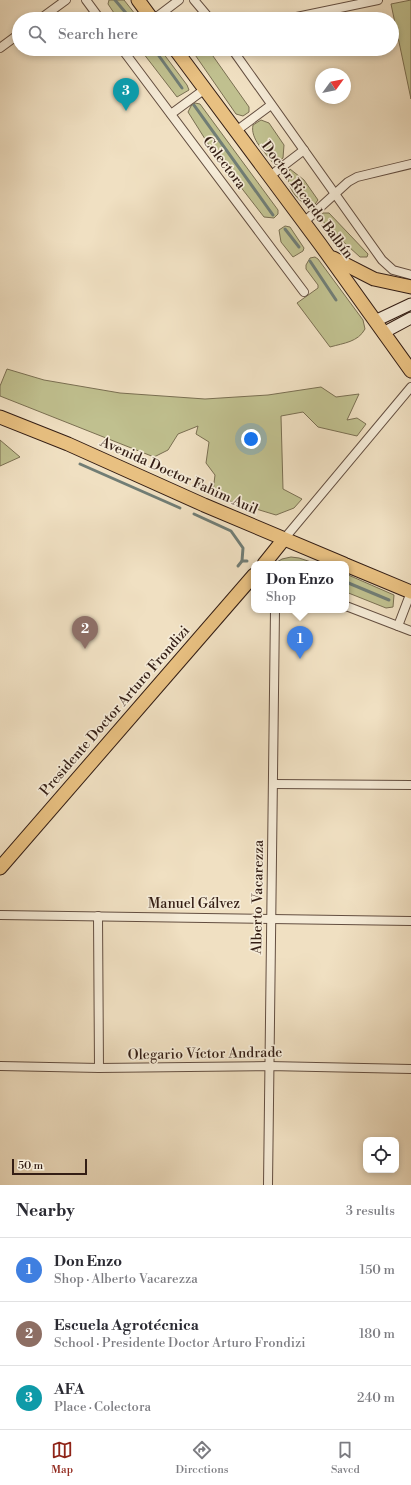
<!DOCTYPE html>
<html lang="en">
<head>
<meta charset="utf-8">
<style>
	body { margin:0; font-family:"Libre Bodoni",serif; background:#f7f7f7; color:#2b2b33 }
	.controls { position:absolute; right:12px; bottom:12px; display:grid; overflow:hidden; border-radius:8px; box-shadow:0 2px 6px #0003 }
	.controls button { width:36px; height:36px; display:grid; place-items:center; padding:0; border:0; border-bottom:1px solid #e1e1e2; background:#fff; color:#2b2b33; font:20px sans-serif }
	.compass { position:absolute; left:315px; top:68px; width:36px; height:36px; border-radius:50%; background:#fff; box-shadow:0 2px 6px #0003; rotate:57deg }
	.scale { position:absolute; left:12px; bottom:10px; width:75px; box-sizing:border-box; padding-left:4px; border:2px solid #341e15; border-top:0; font-size:11px; line-height:14px; white-space:nowrap; color:#341e15; -webkit-text-stroke:3px #f5ebd7; paint-order:stroke }
	.you { position:absolute; left:251px; top:439px; width:14px; height:14px; margin:-10px; border:3px solid #fff; border-radius:50%; background:#1a73e8; box-shadow:0 0 0 6px #1a73e833 }
	.badge { display:grid; place-items:center; width:26px; height:26px; border-radius:50%; background:#8f2418; color:#fff; font-size:13px; font-weight:700 }
	.pin { position:absolute; translate:-50% -33px; filter:drop-shadow(0 1px 2px #0008) }
	.pin::after { content:''; position:absolute; top:21px; width:14px; height:12px; background:inherit; clip-path:polygon(0 0,100% 0,50% 100%) }
	.popup { position:absolute; left:251px; top:561px; width:98px; height:52px; box-sizing:border-box; display:grid; place-content:center; border-radius:8px; background:#fff; filter:drop-shadow(0 1px 3px #0005); font-size:13px; white-space:nowrap; color:#7c7c81 }
	.popup b { font-size:15px; color:#2b2b33 }
	.popup::after { content:''; position:absolute; left:50%; top:100%; margin-left:-8px; border:8px solid transparent; border-top-color:#fff }
	.list { margin:0; padding:0; list-style:none }
	h2 { display:flex; justify-content:space-between; align-items:center; height:52px; margin:0; padding:0 16px; font-size:17px }
	h2 small { font-size:13px; font-weight:400; color:#7c7c81 }
	.list li { display:grid; grid-template-columns:26px 1fr auto; gap:12px; align-items:center; box-sizing:border-box; height:64px; padding:0 16px; border-top:1px solid #e1e1e2 }
	.list b { display:block; font-size:15px; white-space:nowrap }
	.list p { margin:0; font-size:13px; white-space:nowrap; color:#7c7c81 }
	.list em { font-size:13px; font-style:normal; color:#7c7c81 }
	.icon { flex:none; width:22px; height:22px; fill:none; stroke:currentColor; stroke-width:2; stroke-linecap:round; stroke-linejoin:round }
	.map { position:relative; flex:none; width:411px; height:1185px; overflow:hidden }
	.search { position:absolute; background:#fff; box-shadow:0 2px 6px #0003; left:12px; right:12px; top:12px; height:44px; display:flex; align-items:center; gap:10px; box-sizing:border-box; padding:0 14px; border-radius:22px; color:#7c7c81; font-size:15px }
	.sheet { height:244px; background:#fff }
	nav { display:flex; justify-content:space-around; align-items:center; box-sizing:border-box; height:56px; border-top:1px solid #e1e1e2; background:#fff; font-size:11px; color:#7c7c81 }
	nav a { display:grid; justify-items:center; gap:2px }
	nav .on { color:#8f2418 }
	.map>svg:first-child { display:block }
	.green { fill:#c0c08f; stroke:#7a6f52 }
	.lines { fill:none; stroke-linecap:round; stroke-linejoin:round }
	.stream { stroke:#717d75; stroke-width:3 }
	.minor-casing { stroke:#634e40; stroke-width:10 }
	.secondary-casing { stroke:#341e15; stroke-width:13 }
	.primary-casing { stroke:#341e15; stroke-width:15 }
	.trunk-casing { stroke:#341e15; stroke-width:15 }
	.minor { stroke:#f5ebd7; stroke-width:8 }
	.secondary { stroke:#f5ebd7; stroke-width:11 }
	.primary { stroke:#e8c081; stroke-width:13 }
	.trunk { stroke:#e8c081; stroke-width:13 }
	.labels { text-anchor:middle; dominant-baseline:central; stroke-width:3.5; stroke-linejoin:round; paint-order:stroke }
	.street-label { font-size:14px; fill:#341e15; stroke:#f5ebd7 }
</style>
</head>
<body>
<div class="map">
<svg width="411" height="1185" viewBox="0 0 411 1185">
	<rect width="100%" height="100%" fill="#f0e0c2"/>
	<filter id="stains"><feTurbulence type="fractalNoise" baseFrequency=".005" numOctaves="4"/><feColorMatrix values="0 0 0 0 .2 0 0 0 0 .09 0 0 0 0 .02 0 0 0 .5 -.17"/></filter>
	<radialGradient id="worn" r=".72"><stop offset=".6" stop-color="#630" stop-opacity="0"/><stop offset="1" stop-color="#630" stop-opacity=".3"/></radialGradient>
	<!-- green -->
	<g class="green">
		<polygon points="109,0 124,0 139,19 118,19 108,4"/>
		<polygon points="411,0 411,99 391,4"/>
		<polygon points="140,49 160,49 187,85 189,90 177,97"/>
		<polygon points="191,49 208,49 249,107 249,112 243,116 236,114"/>
		<polygon points="195,103 200,104 278,210 278,214 274,218 264,217 212,150 188,112 191,106"/>
		<path d="M261 120 269 123 284 145 283 158 278 162 273 163C265 152 250 139 253 125Z"/>
		<path d="M290 169 304 180 318 200 313 207C298 204 283 184 290 169Z"/>
		<polygon points="323,213 329,213 368,254 367,257 360,257 326,226 321,217"/>
		<polygon points="285,226 290,227 304,248 303,251 293,257 281,242 279,230"/>
		<path d="M315 257 318 259 363 320 365 329C358 342 344 343 330 347L297 303 318 288V285L306 269V265L310 258Z"/>
		<polygon points="7,369 44,380 120,393 205,399 268,395 321,387 336,397 359,394 347,420 357,418 366,424 357,436 318,427 303,412 281,416 283,489 302,499 294,508 276,515 223,499 213,491 215,475 206,463 209,442 196,434 198,426 178,434 168,450 154,457 0,396 0,386"/>
		<polygon points="0,440 20,457 0,466"/>
		<polygon points="291,557 299,558 317,564 274,564 282,559"/>
		<polygon points="346,574 394,595 393,607 386,608 346,592"/>
	</g>
	<g class="lines">
		<!-- stream -->
		<g class="stream">
			<polyline points="115,0 131,19"/>
			<polyline points="154,49 182,88"/>
			<polyline points="194,105 273,215"/>
			<polyline points="285,229 299,247"/>
			<polyline points="310,261 336,300"/>
			<polyline points="80,464 180,508"/>
			<polyline points="194,514 231,531 243,548 242,561"/>
			<polyline points="279,562 279,564"/>
			<polyline points="238,566 242,561 247,561"/>
			<polyline points="346,582 389,600"/>
		</g>
		<defs>
			<g id="minor">
				<polyline points="86,0 100,19"/>
				<polyline points="194,0 210,19"/>
				<polyline points="40,19 66,0"/>
				<polyline points="154,19 179,0"/>
				<polyline points="287,19 378,0"/>
				<polyline points="0,48 19,34"/>
				<polyline points="122,49 304,292"/>
				<polyline points="232,49 382,260 393,270 411,275"/>
				<polyline points="171,114 205,89"/>
				<polyline points="236,131 271,105"/>
				<polyline points="270,176 304,150"/>
				<polyline points="304,222 348,182 357,177 411,164"/>
				<polyline points="284,539 411,387"/>
				<polyline points="346,606 411,631"/>
				<polyline points="398,626 411,592"/>
				<polyline points="273,784 411,785"/>
				<polyline points="0,915 411,921"/>
				<polyline points="98,916 99,1068"/>
				<polyline points="0,1066 99,1068 269,1066 411,1069"/>
				<polyline points="268,1185 275,610"/>
			</g>
			<g id="secondary">
				<polyline points="375,321 411,304"/>
				<polyline points="383,333 411,318"/>
			</g>
			<g id="primary">
				<polyline points="138,0 152,19"/>
				<polyline points="175,49 320,244 411,371"/>
				<polyline points="333,258 374,279 411,287"/>
				<polyline points="264,564 284,539"/>
				<polyline points="0,868 254,575"/>
			</g>
			<g id="trunk">
				<polyline points="0,417 68,444 204,505 344,564"/>
				<polyline points="346,565 411,592"/>
			</g>
		</defs>
		<!-- minor casing -->
		<use href="#minor" class="minor-casing"/>
		<!-- secondary casing -->
		<use href="#secondary" class="secondary-casing"/>
		<!-- primary casing -->
		<use href="#primary" class="primary-casing"/>
		<!-- trunk casing -->
		<use href="#trunk" class="trunk-casing"/>
		<!-- minor -->
		<use href="#minor" class="minor"/>
		<!-- secondary -->
		<use href="#secondary" class="secondary"/>
		<!-- primary -->
		<use href="#primary" class="primary"/>
		<!-- trunk -->
		<use href="#trunk" class="trunk"/>
	</g>
	<g class="labels">
		<!-- street labels -->
		<g class="street-label">
			<text transform="translate(224 163) rotate(53)">Colectora</text>
			<text transform="translate(307 200) rotate(53)">Doctor Ricardo Balbín</text>
			<text transform="translate(179 476) rotate(24)">Avenida Doctor Fahim Auil</text>
			<text transform="translate(115 711) rotate(-49)">Presidente Doctor Arturo Frondizi</text>
			<text transform="translate(258 897) rotate(-89)">Alberto Vacarezza</text>
			<text x="194" y="904">Manuel Gálvez</text>
			<text transform="translate(205 1054) rotate(-1)">Olegario Víctor Andrade</text>
		</g>
	</g>
	<rect width="100%" height="100%" filter="url(#stains)"/>
	<rect width="100%" height="100%" fill="url(#worn)"/>
</svg>
<div class="controls">
<button><svg class="icon" aria-label="locate" viewBox="0 0 24 24"><circle cx="12" cy="12" r="6"/><path d="M12 2v4M12 18v4M2 12h4M18 12h4"/></svg></button>
</div>
<svg class="compass" viewBox="-18 -18 36 36"><path d="M0-13l5 13h-10z" fill="#e53935"/><path d="M0 13l5-13h-10z" fill="#7c7c81"/></svg>
<div class="scale">50 m</div>
<div class="you"></div>
<div class="pin badge" style="left:300px;top:659px;background:#3f7fe0">1</div>
<div class="popup"><b>Don Enzo</b>Shop</div>
<div class="pin badge" style="left:85px;top:649px;background:#8d6e63">2</div>
<div class="pin badge" style="left:126px;top:111px;background:#0f9aa8">3</div>
<div class="search"><svg class="icon" aria-label="search" viewBox="0 0 24 24"><circle cx="10" cy="10" r="6"/><path d="M15 15l6 6"/></svg>Search here</div>
</div>
<section class="sheet">
<h2>Nearby<small>3 results</small></h2>
<ul class="list">
<li><span class="badge" style="background:#3f7fe0">1</span><div><b>Don Enzo</b><p>Shop · Alberto Vacarezza</p></div><em>150 m</em></li>
<li><span class="badge" style="background:#8d6e63">2</span><div><b>Escuela Agrotécnica</b><p>School · Presidente Doctor Arturo Frondizi</p></div><em>180 m</em></li>
<li><span class="badge" style="background:#0f9aa8">3</span><div><b>AFA</b><p>Place · Colectora</p></div><em>240 m</em></li>
</ul>
</section>
<nav>
<a class="on"><svg class="icon" aria-label="map" viewBox="0 0 24 24"><path d="M3 6l6-2 6 2 6-2v14l-6 2-6-2-6 2zM9 4v14M15 6v14"/></svg>Map</a>
<a><svg class="icon" aria-label="directions" viewBox="0 0 24 24"><path d="M12 3l9 9-9 9-9-9zM9 14v-3h6M13 9l2 2-2 2"/></svg>Directions</a>
<a><svg class="icon" aria-label="saved" viewBox="0 0 24 24"><path d="M7 4h10v16l-5-4-5 4z"/></svg>Saved</a>
</nav>
</body>
</html>
